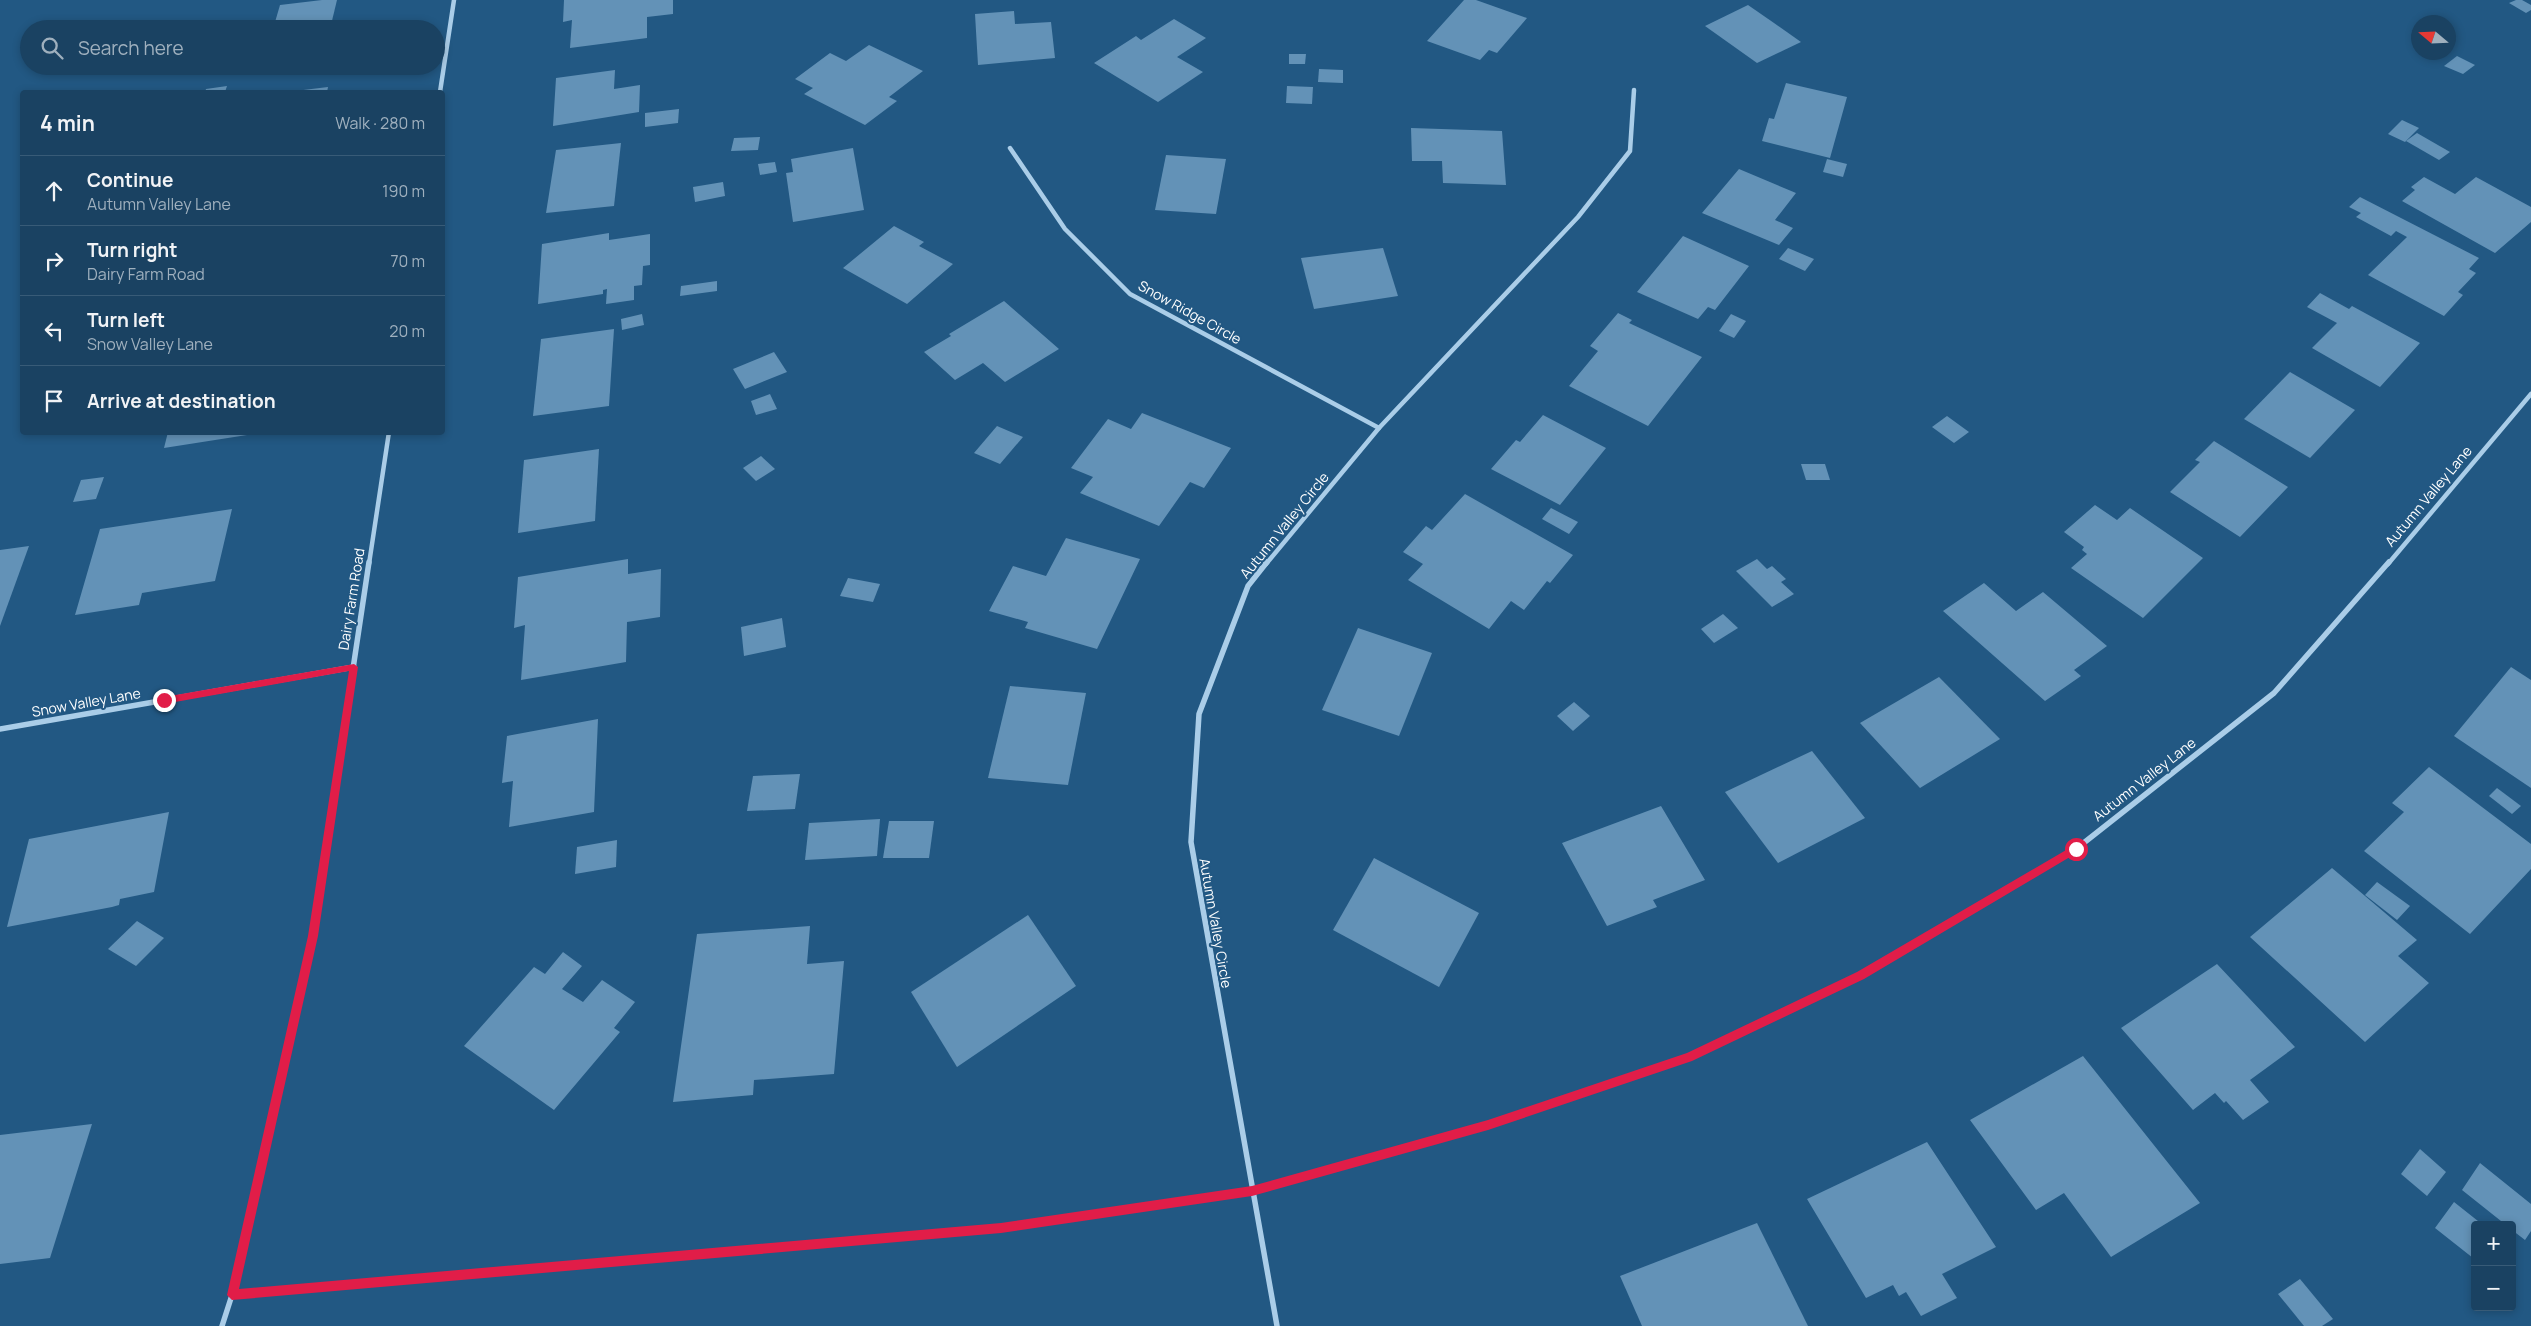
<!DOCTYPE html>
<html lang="en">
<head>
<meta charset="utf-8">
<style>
	body { margin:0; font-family:Manrope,sans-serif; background:#234968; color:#f1f3f6 }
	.controls { position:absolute; right:15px; bottom:15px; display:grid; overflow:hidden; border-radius:5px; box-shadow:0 2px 8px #0003 }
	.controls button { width:45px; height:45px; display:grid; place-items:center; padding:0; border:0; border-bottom:1px solid #385b77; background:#1a4262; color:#f1f3f6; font:25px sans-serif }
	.compass { position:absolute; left:2411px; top:15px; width:45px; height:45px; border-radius:50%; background:#1a4262; box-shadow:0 2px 8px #0003; rotate:289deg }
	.stop { position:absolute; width:15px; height:15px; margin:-11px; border:4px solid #e11d48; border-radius:50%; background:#fff }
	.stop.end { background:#e11d48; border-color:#fff; box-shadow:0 1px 5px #0008 }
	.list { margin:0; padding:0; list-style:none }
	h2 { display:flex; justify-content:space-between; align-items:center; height:65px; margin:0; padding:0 20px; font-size:21px }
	h2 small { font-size:16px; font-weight:400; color:#9fb0be }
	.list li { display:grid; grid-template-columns:32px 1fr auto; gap:15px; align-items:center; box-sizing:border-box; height:70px; padding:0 20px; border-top:1px solid #385b77 }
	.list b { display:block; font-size:19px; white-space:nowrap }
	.list p { margin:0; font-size:16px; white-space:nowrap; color:#9fb0be }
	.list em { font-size:16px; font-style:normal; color:#9fb0be }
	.icon { flex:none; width:28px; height:28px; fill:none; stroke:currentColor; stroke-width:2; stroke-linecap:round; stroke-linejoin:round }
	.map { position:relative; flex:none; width:2531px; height:1326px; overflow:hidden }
	.search { position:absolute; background:#1a4262; box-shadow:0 2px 8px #0003; left:20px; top:20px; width:425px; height:55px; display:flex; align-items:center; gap:12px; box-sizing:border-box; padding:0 18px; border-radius:28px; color:#9fb0be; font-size:19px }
	.panel { position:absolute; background:#1a4262; box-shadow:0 2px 8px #0003; left:20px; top:90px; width:425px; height:345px; border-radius:5px }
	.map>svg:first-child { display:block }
	.building { fill:#6392b7 }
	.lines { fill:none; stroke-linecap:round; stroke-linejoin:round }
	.minor-far1 { stroke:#aacde8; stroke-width:4.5 }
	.minor { stroke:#aacde8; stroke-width:5.5 }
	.route { fill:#e11d48 }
	.labels { text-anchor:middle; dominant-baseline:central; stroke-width:4; stroke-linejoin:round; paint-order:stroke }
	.street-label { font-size:14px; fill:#fff; stroke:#225883 }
</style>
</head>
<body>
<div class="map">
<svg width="2531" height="1326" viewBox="0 0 2531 1326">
	<rect width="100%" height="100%" fill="#225883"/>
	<!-- building -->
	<g class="building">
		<polygon points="322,0 337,0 330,29 273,29 280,5"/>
		<polygon points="564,0 673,0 673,14 647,17 647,38 570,48 572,20 563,22"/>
		<polygon points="1464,0 1476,0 1527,18 1497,53 1489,50 1480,60 1427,41"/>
		<polygon points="2516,0 2522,0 2531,5 2531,10 2526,13 2509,3"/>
		<polygon points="1748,5 1774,23 1801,42 1757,63 1705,26"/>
		<polygon points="1014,11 1015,24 1051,22 1055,58 978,65 975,14"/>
		<polygon points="1174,19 1206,38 1177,57 1203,72 1158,102 1094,63 1136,36 1141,40"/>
		<polygon points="869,45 923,71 889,97 897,101 865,125 804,94 813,88 795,79 830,53 846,61"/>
		<polygon points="1289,54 1306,54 1305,64 1289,64"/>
		<polygon points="2457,56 2475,65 2463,74 2444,66"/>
		<polygon points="1319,69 1343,70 1343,83 1318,82"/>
		<polygon points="615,70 614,89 640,85 639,112 553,126 556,78"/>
		<polygon points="1786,83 1847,97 1830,158 1762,141 1769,118 1774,119"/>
		<polygon points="227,86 225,92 205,92 206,89"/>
		<polygon points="1287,86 1313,87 1312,104 1286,103"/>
		<polygon points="328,87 327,92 295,92 295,91"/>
		<polygon points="679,109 678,123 645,127 645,113"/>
		<polygon points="2402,120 2419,128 2405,142 2388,134"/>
		<polygon points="1411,128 1502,131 1506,185 1443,183 1442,161 1412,161"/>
		<polygon points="2417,133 2450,152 2439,160 2406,141"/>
		<polygon points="760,137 758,150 731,151 734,138"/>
		<polygon points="621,143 614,206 546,213 556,150"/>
		<polygon points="853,148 864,210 793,222 786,173 793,172 791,159"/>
		<polygon points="1166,155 1226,159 1216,214 1155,210"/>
		<polygon points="1827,159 1847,164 1843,177 1823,172"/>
		<polygon points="775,162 777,172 760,175 758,164"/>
		<polygon points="1739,169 1796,193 1775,220 1793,228 1779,245 1702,213"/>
		<polygon points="2424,177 2455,194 2476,177 2531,207 2531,222 2495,253 2402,201 2415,190 2411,187"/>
		<polygon points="723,182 725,196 695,202 693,187"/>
		<polygon points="2360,197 2479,258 2469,269 2476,273 2458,292 2463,295 2444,316 2368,275 2407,237 2396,231 2391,236 2356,217 2361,213 2349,207"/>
		<polygon points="894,226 924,242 919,246 953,264 907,304 843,268"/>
		<polygon points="609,233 609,240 650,234 650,265 643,266 642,285 634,286 634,300 606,304 607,289 603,290 603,294 538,304 542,244"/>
		<polygon points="1683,236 1749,266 1715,310 1708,307 1698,319 1637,292"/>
		<polygon points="1383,248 1398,296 1314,309 1301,258"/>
		<polygon points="1788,248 1814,259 1805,271 1779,259"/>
		<polygon points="717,281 717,291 680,296 681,286"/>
		<polygon points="2320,293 2349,309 2352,306 2420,343 2380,387 2312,348 2337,323 2307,307"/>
		<polygon points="1004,301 1059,349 1005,382 983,363 955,380 924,352 951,336 949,334"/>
		<polygon points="1618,313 1632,320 1629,323 1702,357 1648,426 1569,386 1598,351 1590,346"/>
		<polygon points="642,314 644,325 622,330 621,319"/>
		<polygon points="1731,314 1746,321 1734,338 1719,331"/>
		<polygon points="614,329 609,406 533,416 541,339"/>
		<polygon points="774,352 787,372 745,389 733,369"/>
		<polygon points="2290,372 2355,410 2310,458 2244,419"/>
		<polygon points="770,394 777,409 756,415 751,401"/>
		<polygon points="1142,413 1231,448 1204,488 1190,482 1159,526 1080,493 1093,477 1071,468 1108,419 1131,429"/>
		<polygon points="1543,415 1606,448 1560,505 1491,469 1516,440 1520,442"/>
		<polygon points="1947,416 1969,432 1954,443 1932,427"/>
		<polygon points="997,426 1023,437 1000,464 974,453"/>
		<polygon points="168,432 248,432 247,435 164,448"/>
		<polygon points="2214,441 2288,487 2240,537 2170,492 2200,462 2195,460"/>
		<polygon points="599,449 595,521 518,533 524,460"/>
		<polygon points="761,456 775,469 756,481 743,468"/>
		<polygon points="1801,464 1825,464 1830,480 1806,480"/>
		<polygon points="104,477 96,499 73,502 81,480"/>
		<polygon points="1465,494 1573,555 1550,583 1547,581 1524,610 1511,601 1489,629 1408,580 1423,564 1403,552 1426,526 1432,530"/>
		<polygon points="2095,505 2117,520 2130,508 2203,558 2143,618 2071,568 2087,554 2082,550 2084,547 2064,532"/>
		<polygon points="1551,508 1578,522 1569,534 1542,519"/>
		<polygon points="232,509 215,581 142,593 139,605 75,615 100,529"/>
		<polygon points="1066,538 1140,559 1097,649 1025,628 1028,622 989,611 1013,566 1046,576"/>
		<polygon points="29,546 0,626 0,550"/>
		<polygon points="628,559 628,574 661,569 660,617 627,622 626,662 521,680 525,625 514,628 518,577"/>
		<polygon points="1757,559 1767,569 1772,566 1786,579 1781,582 1794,594 1772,607 1736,571"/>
		<polygon points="848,578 880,584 873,602 840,596"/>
		<polygon points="1984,583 2016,611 2043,592 2107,646 2074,670 2081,676 2045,701 1943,611"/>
		<polygon points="1723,614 1738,628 1714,643 1701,629"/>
		<polygon points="782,618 786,647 744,656 741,627"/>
		<polygon points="1358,628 1432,653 1399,736 1322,710"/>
		<polygon points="2511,667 2531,680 2531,788 2454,736"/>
		<polygon points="1939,677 2000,739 1920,788 1860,723"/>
		<polygon points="1010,686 1086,693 1068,785 988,778"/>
		<polygon points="1574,702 1590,716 1573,731 1557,716"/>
		<polygon points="598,719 594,812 509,827 513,781 502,783 507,736"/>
		<polygon points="1812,751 1865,818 1778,863 1725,792"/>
		<polygon points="2429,767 2531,844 2531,869 2470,934 2364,851 2404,812 2392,803"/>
		<polygon points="800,774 795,809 747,811 753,776"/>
		<polygon points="2497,788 2521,806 2512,814 2489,796"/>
		<polygon points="1661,806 1705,880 1653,900 1657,907 1607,926 1562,843"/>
		<polygon points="169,812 154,892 120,899 119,905 112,907 7,927 29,839"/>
		<polygon points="880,819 877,856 805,860 809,823"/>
		<polygon points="889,821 934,821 929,858 883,858"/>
		<polygon points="617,840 616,867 575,874 577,847"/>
		<polygon points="1374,858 1479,913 1439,987 1333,930"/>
		<polygon points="2332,868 2417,940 2398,956 2429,983 2365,1042 2250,937"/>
		<polygon points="2377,882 2410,906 2397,920 2365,895"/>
		<polygon points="1028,915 1076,986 957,1067 911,992"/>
		<polygon points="137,921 164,938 136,966 108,949"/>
		<polygon points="810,926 807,964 844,961 834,1074 754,1080 753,1095 673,1102 697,934"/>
		<polygon points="563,952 582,966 562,989 583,1002 602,980 635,1002 614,1028 620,1032 554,1110 464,1046 534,967 545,974"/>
		<polygon points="2217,964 2295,1047 2250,1080 2269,1102 2243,1120 2226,1101 2224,1103 2215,1093 2193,1110 2121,1028"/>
		<polygon points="2083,1056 2200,1203 2111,1257 2064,1193 2036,1210 1970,1120"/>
		<polygon points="92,1124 50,1258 0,1264 0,1135"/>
		<polygon points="1927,1142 1996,1247 1942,1274 1957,1298 1921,1316 1906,1292 1899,1296 1893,1285 1866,1298 1807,1199"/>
		<polygon points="2420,1149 2446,1172 2427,1196 2401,1174"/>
		<polygon points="2480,1163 2531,1204 2531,1231 2525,1240 2512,1230 2512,1225 2506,1225 2462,1190"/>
		<polygon points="2454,1202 2483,1225 2475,1225 2473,1258 2435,1228"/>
		<polygon points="1757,1223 1808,1326 1642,1326 1620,1276"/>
		<polygon points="2300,1279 2333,1319 2322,1326 2304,1326 2278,1294"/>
	</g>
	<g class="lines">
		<!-- minor-far1 -->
		<g class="minor-far1">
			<polyline points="440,92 454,0"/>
			<polyline points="1010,148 1065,229 1130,294 1379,428"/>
			<polyline points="369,564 389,432"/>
			<polyline points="1266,564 1379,428 1578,217 1630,151 1634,90"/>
			<polyline points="2388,564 2531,394"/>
		</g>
		<!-- minor -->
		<g class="minor">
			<polyline points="1267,562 1248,586 1199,714 1191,842 1277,1326"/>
			<polyline points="0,729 354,667"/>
			<polyline points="232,1295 1001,1228 1252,1191 1488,1125 1689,1057 1860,975 2076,849 2274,693 2389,562"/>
			<polyline points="222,1326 232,1295 313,936 369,562"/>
		</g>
	</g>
	<!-- route -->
	<polygon class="route" points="354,664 358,667 318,936 239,1289 1001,1223 1252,1186 1488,1120 1687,1053 1857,972 2073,846 2076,845 2081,849 2080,851 1864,979 1692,1061 1488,1130 1252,1196 1001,1233 232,1300 227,1295 308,936 349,671 164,704 159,700 164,697"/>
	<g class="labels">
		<!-- street labels -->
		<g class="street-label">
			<text transform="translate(1190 312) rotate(29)">Snow Ridge Circle</text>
			<text transform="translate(2428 496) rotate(-50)">Autumn Valley Lane</text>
			<text transform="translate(1284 525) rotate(-51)">Autumn Valley Circle</text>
			<text transform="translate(351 599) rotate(-81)">Dairy Farm Road</text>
			<text transform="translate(86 702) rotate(-10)">Snow Valley Lane</text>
			<text transform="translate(2144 779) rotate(-38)">Autumn Valley Lane</text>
			<text transform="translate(1216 923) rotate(80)">Autumn Valley Circle</text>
		</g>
	</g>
</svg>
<div class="controls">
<button>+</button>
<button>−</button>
</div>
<svg class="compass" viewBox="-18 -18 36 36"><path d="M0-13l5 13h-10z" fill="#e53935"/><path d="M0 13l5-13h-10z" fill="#9fb0be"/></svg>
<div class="stop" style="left:2076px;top:849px"></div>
<div class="stop end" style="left:164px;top:700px"></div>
<div class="search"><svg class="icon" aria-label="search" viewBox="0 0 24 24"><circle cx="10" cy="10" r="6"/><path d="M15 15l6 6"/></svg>Search here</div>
<section class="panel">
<h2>4 min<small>Walk · 280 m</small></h2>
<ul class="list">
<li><svg class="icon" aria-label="ahead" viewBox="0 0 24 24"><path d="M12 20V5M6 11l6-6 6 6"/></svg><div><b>Continue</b><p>Autumn Valley Lane</p></div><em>190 m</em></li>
<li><svg class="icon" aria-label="right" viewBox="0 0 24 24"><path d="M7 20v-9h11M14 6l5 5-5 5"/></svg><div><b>Turn right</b><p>Dairy Farm Road</p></div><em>70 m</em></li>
<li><svg class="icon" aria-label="left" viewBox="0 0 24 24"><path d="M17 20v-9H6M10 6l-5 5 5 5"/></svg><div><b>Turn left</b><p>Snow Valley Lane</p></div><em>20 m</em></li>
<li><svg class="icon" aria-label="arrive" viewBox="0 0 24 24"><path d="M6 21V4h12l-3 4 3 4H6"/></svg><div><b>Arrive at destination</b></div></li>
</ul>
</section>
</div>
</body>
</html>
